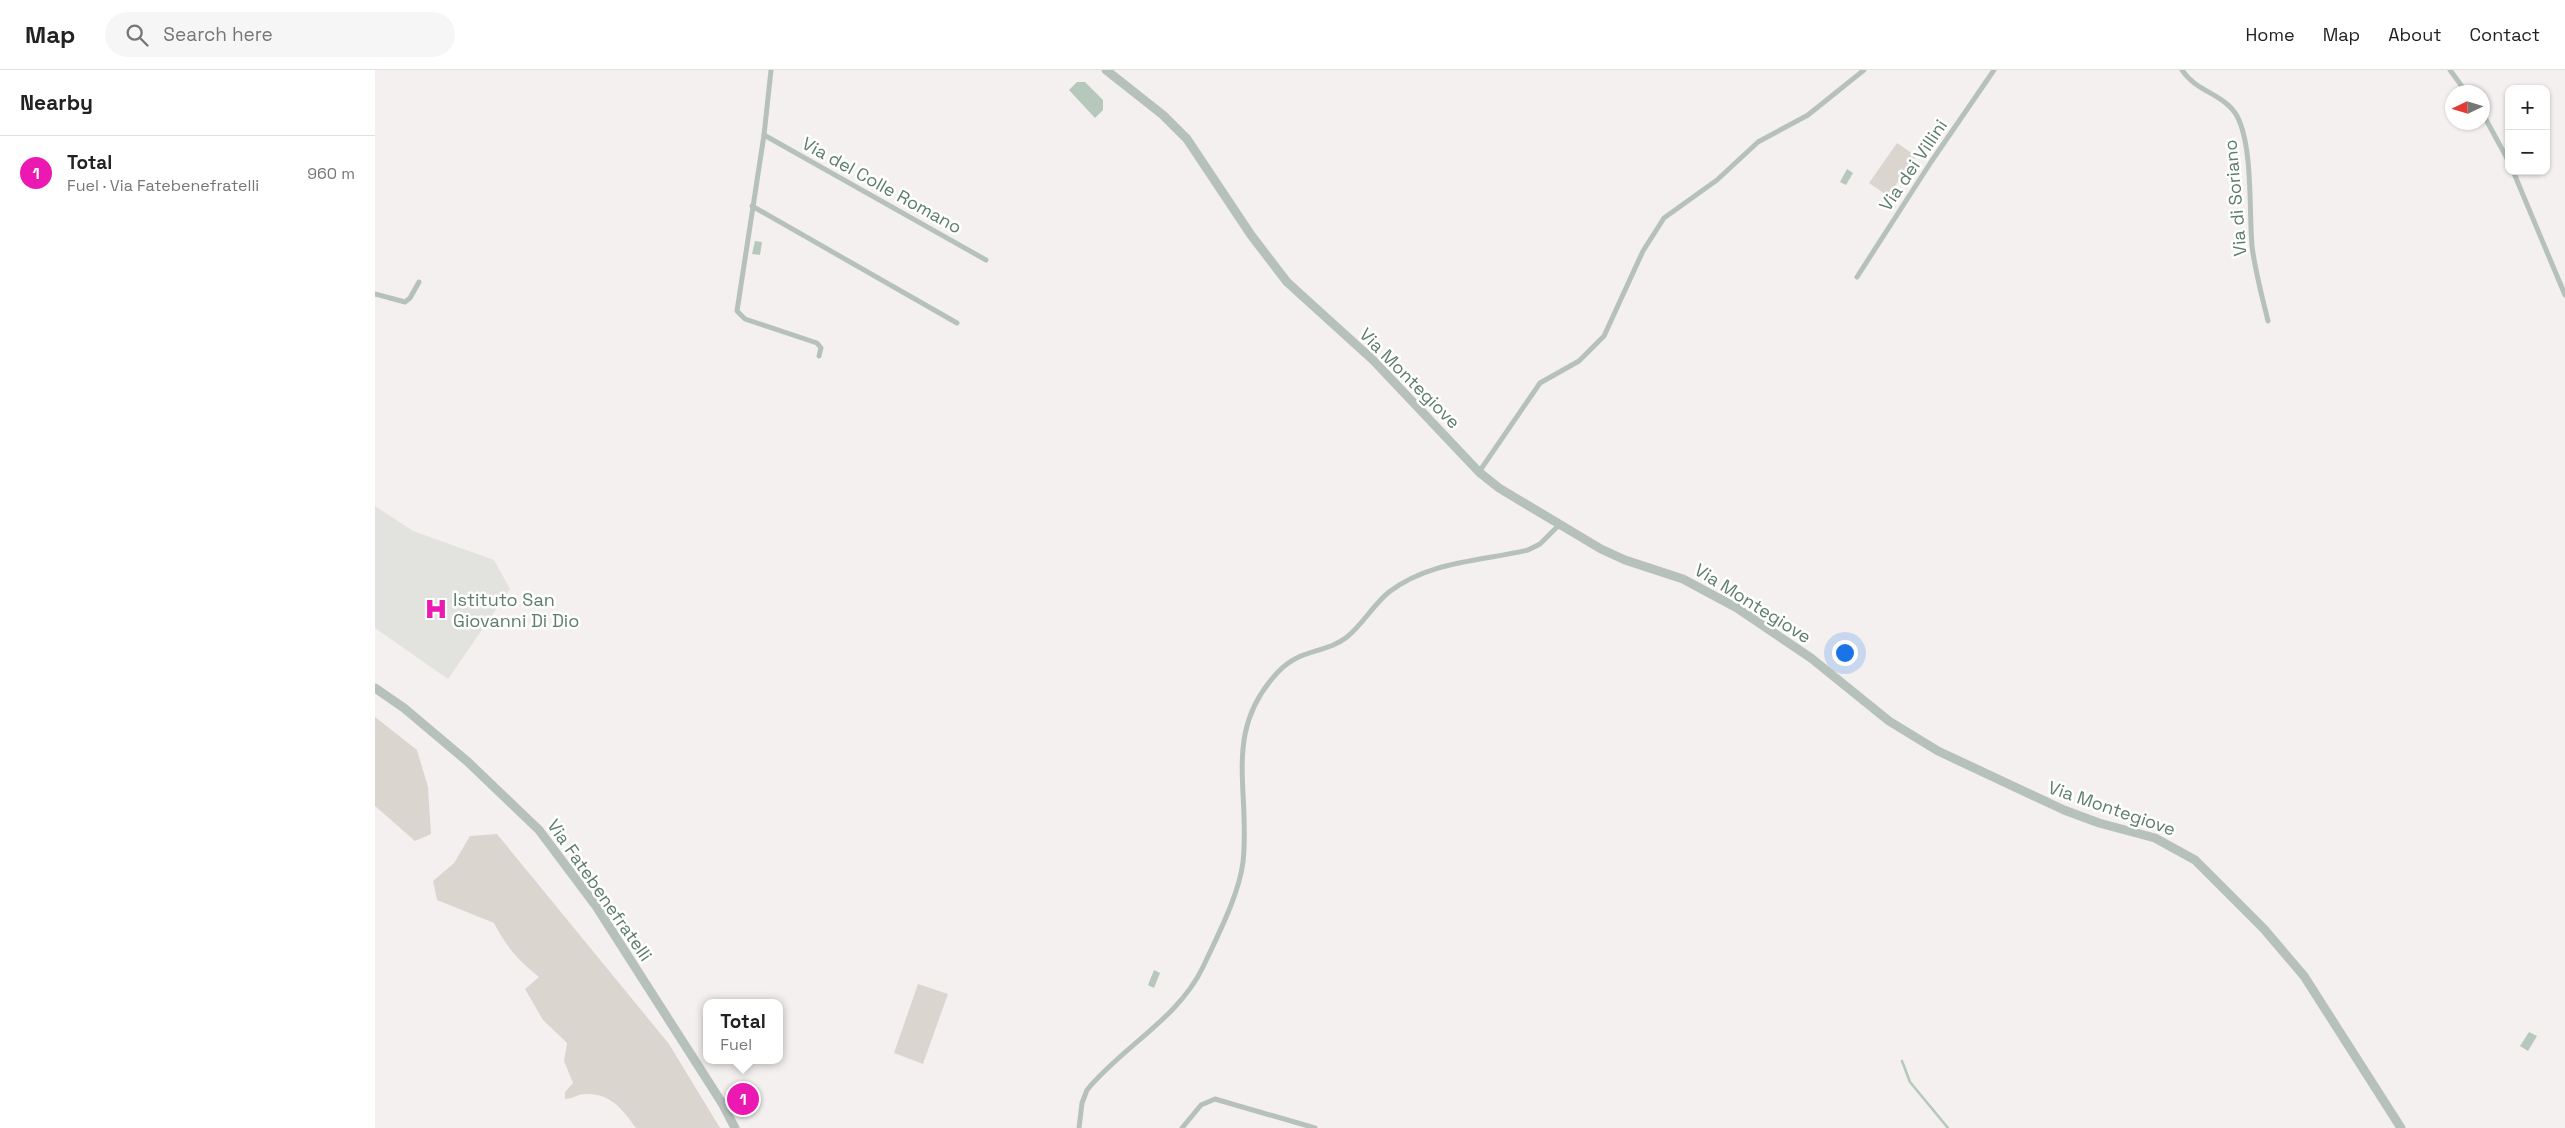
<!DOCTYPE html>
<html lang="en">
<head>
<meta charset="utf-8">
<style>
	body { margin:0; font-family:"Space Grotesk",sans-serif; background:#f6f6f6; color:#222 }
	.controls { position:absolute; right:15px; top:15px; display:grid; overflow:hidden; border-radius:10px; box-shadow:0 1px 4px #0004 }
	.controls button { width:45px; height:45px; display:grid; place-items:center; padding:0; border:0; border-bottom:1px solid #e0e0e0; background:#fff; color:#222; font:25px sans-serif }
	.compass { position:absolute; left:2070px; top:15px; width:45px; height:45px; border-radius:50%; background:#fff; box-shadow:0 1px 4px #0004; rotate:266deg }
	.you { position:absolute; left:1469px; top:582px; width:18px; height:18px; margin:-12px; border:4px solid #fff; border-radius:50%; background:#1a73e8; box-shadow:0 0 0 8px #1a73e833 }
	.badge { display:grid; place-items:center; width:32px; height:32px; border-radius:50%; background:#eb19b1; color:#fff; font-size:16px; font-weight:700 }
	.pin { position:absolute; translate:-50% -50%; border:2px solid #fff; box-shadow:0 1px 5px #0006 }
	.popup { position:absolute; left:328px; top:929px; width:80px; height:65px; box-sizing:border-box; display:grid; place-content:center; border-radius:10px; background:#fff; filter:drop-shadow(0 1px 4px #0005); font-size:16px; white-space:nowrap; color:#767676 }
	.popup b { font-size:19px; color:#222 }
	.popup::after { content:''; position:absolute; left:50%; top:100%; margin-left:-10px; border:10px solid transparent; border-top-color:#fff }
	.list { margin:0; padding:0; list-style:none }
	h2 { display:flex; justify-content:space-between; align-items:center; height:65px; margin:0; padding:0 20px; font-size:21px }
	h2 small { font-size:16px; font-weight:400; color:#767676 }
	.list li { display:grid; grid-template-columns:32px 1fr auto; gap:15px; align-items:center; box-sizing:border-box; height:75px; padding:0 20px; border-top:1px solid #e0e0e0 }
	.list b { display:block; font-size:19px; white-space:nowrap }
	.list p { margin:0; font-size:16px; white-space:nowrap; color:#767676 }
	.list em { font-size:16px; font-style:normal; color:#767676 }
	.icon { flex:none; width:28px; height:28px; fill:none; stroke:currentColor; stroke-width:2; stroke-linecap:round; stroke-linejoin:round }
	.map { position:relative; flex:none; width:2190px; height:1058px; overflow:hidden }
	header { display:flex; align-items:center; gap:30px; box-sizing:border-box; height:70px; padding:0 25px; background:#fff; border-bottom:1px solid #e0e0e0 }
	header strong { font-size:24px }
	nav { display:flex; gap:28px; margin-inline-start:auto; font-size:18px }
	.search { width:350px; height:45px; background:#f6f6f6; display:flex; align-items:center; gap:12px; box-sizing:border-box; padding:0 18px; border-radius:28px; color:#767676; font-size:19px }
	main { display:flex }
	aside { flex:1; background:#fff }
	.map>svg:first-child { display:block }
	.built { fill:#e2e2df }
	.green { fill:#dad6cf }
	.water { fill:#b5c8bb }
	.lines { fill:none; stroke-linecap:round; stroke-linejoin:round }
	.stream { stroke:#b5c8bb; stroke-width:2.5 }
	.minor { stroke:#b7c1bc; stroke-width:5 }
	.tertiary { stroke:#b7c1bc; stroke-width:9 }
	.labels { text-anchor:middle; dominant-baseline:central; stroke-width:5; stroke-linejoin:round; paint-order:stroke }
	.street-label { font-size:18px; fill:#5e7d6d; stroke:#fff }
	.poi-label { font-size:18px; fill:#5e7d6d; stroke:#fff; text-anchor:start }
</style>
</head>
<body>
<header>
<strong>Map</strong>
<div class="search"><svg class="icon" aria-label="search" viewBox="0 0 24 24"><circle cx="10" cy="10" r="6"/><path d="M15 15l6 6"/></svg>Search here</div>
<nav><a>Home</a><a>Map</a><a>About</a><a>Contact</a></nav>
</header>
<main>
<aside>
<h2>Nearby<small></small></h2>
<ul class="list">
<li><span class="badge">1</span><div><b>Total</b><p>Fuel · Via Fatebenefratelli</p></div><em>960 m</em></li>
</ul>
</aside>
<div class="map">
<svg width="2190" height="1058" viewBox="0 0 2190 1058">
	<rect width="100%" height="100%" fill="#f4f0f0"/>
	<!-- built -->
	<polygon class="built" points="0,436 38,461 119,490 135,519 73,609 0,558"/>
	<!-- green -->
	<g class="green">
		<polygon points="1522,73 1541,86 1513,126 1494,113"/>
		<polygon points="0,647 42,680 53,717 56,764 40,771 0,736"/>
		<path d="M122 764 294 974 345 1058H261C247 1039 236 1023 210 1024 203 1024 198 1029 190 1029V1022L198 1013 189 991 192 973 168 950 150 919 164 907C143 890 132 878 119 853L62 830 58 811 79 793 95 766Z"/>
		<polygon points="543,914 573,924 548,994 519,983"/>
	</g>
	<!-- water -->
	<g class="water">
		<polygon points="702,12 710,12 728,30 728,40 720,48 694,20"/>
		<polygon points="1472,99 1478,103 1471,115 1465,112"/>
		<polygon points="380,171 387,172 385,185 377,184"/>
		<polygon points="779,900 785,903 779,918 773,915"/>
		<polygon points="2154,962 2162,966 2153,981 2145,976"/>
	</g>
	<g class="lines">
		<!-- stream -->
		<polyline class="stream" points="1527,991 1535,1012 1573,1058"/>
		<!-- minor -->
		<g class="minor">
			<polyline points="396,0 389,65 362,241 370,249 442,273 446,278 444,286"/>
			<path d="M1807 0C1821 22 1850 24 1862 46 1878 76 1874 141 1877 176 1880 201 1887 226 1893 251"/>
			<polyline points="2075,0 2091,22"/>
			<polyline points="2108,44 2134,92"/>
			<polyline points="389,65 611,190"/>
			<polyline points="2138,101 2190,225"/>
			<polyline points="377,136 582,253"/>
			<polyline points="1482,207 1556,92 1619,0"/>
			<polyline points="0,224 30,232 35,228 44,212"/>
			<polyline points="1104,402 1165,313 1204,291 1229,266 1268,181 1289,148 1342,110 1383,72 1433,45 1489,0"/>
			<path d="M704 1058 707 1033 712 1020C747 977 803 949 828 897 842 867 864 825 868 792 876 720 846 661 904 601 926 578 950 584 972 567 988 554 998 535 1014 522 1054 491 1106 491 1153 480L1165 474 1184 455"/>
			<polyline points="807,1058 826,1035 840,1029 940,1058"/>
		</g>
		<!-- tertiary -->
		<g class="tertiary">
			<polyline points="731,0 788,45 812,69 876,165 912,212 998,290 1104,402 1124,418 1226,479 1250,490 1308,509 1362,538 1436,588 1514,651 1563,681 1689,740 1724,753 1780,768 1820,790 1889,859 1929,906 2026,1058"/>
			<polyline points="0,618 29,638 93,692 164,760 221,836 347,1033 360,1058"/>
		</g>
	</g>
	<!-- icons -->
	<defs>
		<symbol id="hospital-bare" viewBox="-9 -9 18 18"><path d="M-5-5h3v3.5h4V-5h3V5h-3V1.5h-4V5h-3Z" fill="#eb19b1" stroke="#fff" stroke-width="2.5" paint-order="stroke"/></symbol>
	</defs>
	<g fill-rule="evenodd">
		<use href="#hospital-bare" x="45" y="523" width="32" height="32"/>
	</g>
	<g class="labels">
		<!-- street labels -->
		<g class="street-label">
			<text transform="translate(1538 95) rotate(-56)">Via dei Villini</text>
			<text transform="translate(507 115) rotate(29)">Via del Colle Romano</text>
			<text transform="translate(1860 128) rotate(-95)">Via di Soriano</text>
			<text transform="translate(1035 308) rotate(45)">Via Montegiove</text>
			<text transform="translate(1378 533) rotate(32)">Via Montegiove</text>
			<text transform="translate(1737 738) rotate(19)">Via Montegiove</text>
			<text transform="translate(225 820) rotate(55)">Via Fatebenefratelli</text>
		</g>
		<!-- poi labels -->
		<g class="poi-label">
			<text x="78" y="529">Istituto San<tspan x="78" dy="21">Giovanni Di Dio</tspan></text>
		</g>
	</g>
</svg>
<div class="controls">
<button>+</button>
<button>−</button>
</div>
<svg class="compass" viewBox="-18 -18 36 36"><path d="M0-13l5 13h-10z" fill="#e53935"/><path d="M0 13l5-13h-10z" fill="#767676"/></svg>
<div class="you"></div>
<div class="pin badge" style="left:368px;top:1029px">1</div>
<div class="popup"><b>Total</b>Fuel</div>
</div>
</main>
</body>
</html>
